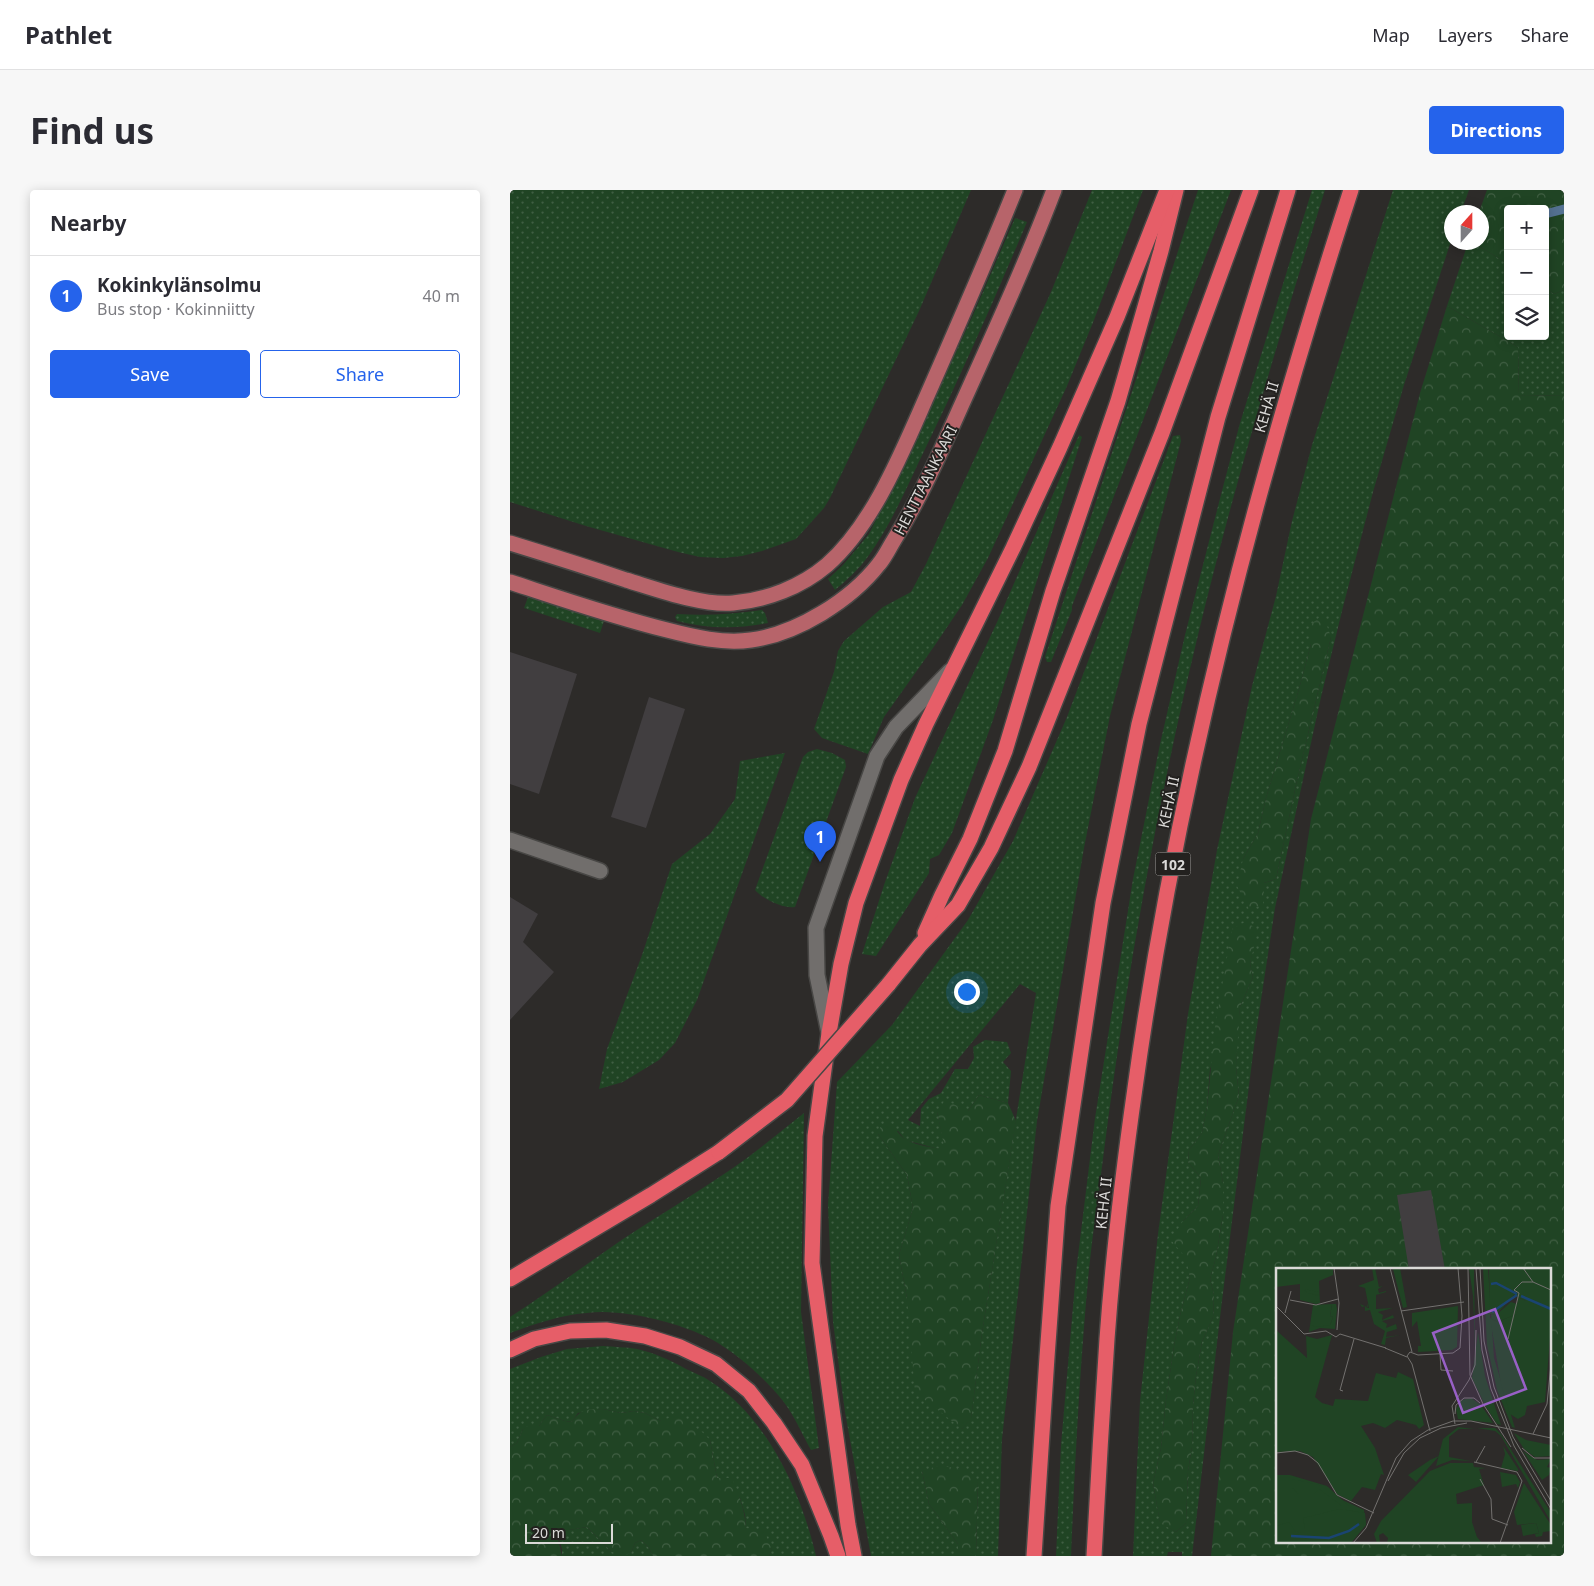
<!DOCTYPE html>
<html lang="en">
<head>
<meta charset="utf-8">
<style>
	body { margin:0; font-family:"Noto Sans",sans-serif; background:#f7f7f7; color:#2b2b33 }
	.controls { position:absolute; right:15px; top:15px; display:grid; overflow:hidden; border-radius:5px; box-shadow:0 2px 12px #0003 }
	.controls button { width:45px; height:45px; display:grid; place-items:center; padding:0; border:0; border-bottom:1px solid #e1e1e2; background:#fff; color:#2b2b33; font:25px sans-serif }
	.compass { position:absolute; left:934px; top:15px; width:45px; height:45px; border-radius:50%; background:#fff; box-shadow:0 2px 12px #0003; rotate:21deg }
	.scale { position:absolute; left:15px; bottom:12px; width:88px; box-sizing:border-box; padding-left:5px; border:2px solid #dbdad8; border-top:0; font-size:14px; line-height:18px; white-space:nowrap; color:#dbdad8; -webkit-text-stroke:4px #23211f; paint-order:stroke }
	.you { position:absolute; left:456px; top:801px; width:18px; height:18px; margin:-12px; border:4px solid #fff; border-radius:50%; background:#1a73e8; box-shadow:0 0 0 8px #1a73e833 }
	.badge { display:grid; place-items:center; width:32px; height:32px; border-radius:50%; background:#2563eb; color:#fff; font-size:16px; font-weight:700 }
	.pin { position:absolute; translate:-50% -41px; filter:drop-shadow(0 1px 2px #0008) }
	.pin::after { content:''; position:absolute; top:26px; width:18px; height:15px; background:inherit; clip-path:polygon(0 0,100% 0,50% 100%) }
	.list { margin:0; padding:0; list-style:none }
	h2 { display:flex; justify-content:space-between; align-items:center; height:65px; margin:0; padding:0 20px; font-size:21px }
	h2 small { font-size:16px; font-weight:400; color:#7c7c81 }
	.list li { display:grid; grid-template-columns:32px 1fr auto; gap:15px; align-items:center; box-sizing:border-box; height:80px; padding:0 20px; border-top:1px solid #e1e1e2 }
	.list b { display:block; font-size:19px; white-space:nowrap }
	.list p { margin:0; font-size:16px; white-space:nowrap; color:#7c7c81 }
	.list em { font-size:16px; font-style:normal; color:#7c7c81 }
	.actions { display:flex; gap:10px; padding:15px 20px }
	.actions a { flex:1; padding:11px 0; border:1px solid #2563eb; border-radius:5px; text-align:center; font-size:18px; color:#2563eb }
	.actions .main { background:#2563eb; color:#fff }
	.icon { flex:none; width:28px; height:28px; fill:none; stroke:currentColor; stroke-width:2; stroke-linecap:round; stroke-linejoin:round }
	.map { position:relative; flex:none; width:1054px; height:1366px; overflow:hidden; border-radius:5px }
	header { display:flex; align-items:center; gap:30px; box-sizing:border-box; height:70px; padding:0 25px; background:#fff; border-bottom:1px solid #e1e1e2 }
	header strong { font-size:24px }
	nav { display:flex; gap:28px; margin-inline-start:auto; font-size:18px }
	.intro { display:flex; align-items:center; justify-content:space-between; box-sizing:border-box; height:120px; padding:0 30px }
	h1 { margin:0; font-size:35px }
	.button { padding:12px 22px; border-radius:5px; background:#2563eb; color:#fff; font-size:18px; font-weight:700 }
	main { display:flex; gap:30px; padding:0 30px }
	aside { flex:1; background:#fff; border-radius:5px; box-shadow:0 2px 12px #0003 }
	.map>svg:first-child { display:block }
	.grass { fill:url(#grass-dots); fill-rule:evenodd }
	.forest { fill:url(#forest-crowns); fill-rule:evenodd }
	.lines { fill:none; stroke-linecap:round; stroke-linejoin:round }
	.stream { stroke:#547191; stroke-width:9 }
	.building { fill:#413e40 }
	.minor-casing { stroke:#484745; stroke-width:18 }
	.major-casing { stroke:#484745; stroke-width:18 }
	.highway-casing { stroke:#484745; stroke-width:18 }
	.minor { stroke:#716e6c; stroke-width:15 }
	.major { stroke:#b7646a; stroke-width:15 }
	.highway { stroke:#e65e68; stroke-width:15 }
	.highway-bridge-casing { stroke:#484745; stroke-width:18; stroke-linecap:butt }
	.highway-bridge { stroke:#e65e68; stroke-width:15 }
	.labels { text-anchor:middle; dominant-baseline:central; stroke-width:4; stroke-linejoin:round; paint-order:stroke }
	.shield { fill:#23211f; stroke:#a4a2a0; stroke-width:1 }
	.shield-label { font-size:14px; font-weight:bold; fill:#dbdad8 }
	.street-label { font-size:15px; fill:#dbdad8; stroke:#23211f }
	.inset-river { fill:none; stroke:#1a4472; stroke-width:2.5 }
	.inset-road { fill:none; stroke:#73716f; stroke-width:1 }
	.view { fill:#9860c6; fill-opacity:0.15; stroke:#9860c6; stroke-width:2.5 }
	.inset-edge { fill:none; stroke:#dbdad8; stroke-width:2.5 }
</style>
</head>
<body>
<header>
<strong>Pathlet</strong>
<nav><a>Map</a><a>Layers</a><a>Share</a></nav>
</header>
<div class="intro"><h1>Find us</h1><a class="button">Directions</a></div>
<main>
<aside>
<h2>Nearby<small></small></h2>
<ul class="list">
<li><span class="badge">1</span><div><b>Kokinkylänsolmu</b><p>Bus stop · Kokinniitty</p></div><em>40 m</em></li>
</ul>
<div class="actions"><a class="main">Save</a><a>Share</a></div>
</aside>
<div class="map">
<svg width="1054" height="1366" viewBox="0 0 1054 1366">
	<defs>
		<pattern id="grass-dots" width="8" height="8" patternUnits="userSpaceOnUse" patternTransform="scale(1.25)"><rect width="8" height="8" fill="#204424"/><path d="M2 2h.1M6 6h.1" fill="none" stroke="#405e43" stroke-width="1.8" stroke-linecap="round"/></pattern>
		<pattern id="forest-crowns" width="20" height="18" patternUnits="userSpaceOnUse" patternTransform="scale(1.25)"><rect width="20" height="18" fill="#204424"/><path d="M2 6a3 3 0 1 1 6 0M12 15a3 3 0 1 1 6 0" fill="none" stroke="#405e43"/></pattern>
	</defs>
	<rect width="100%" height="100%" fill="#2d2b29"/>
	<!-- grass -->
	<g class="grass">
		<polygon points="0,0 461,0 409,121 320,308 314,318 286,349 252,361 232,366 213,368 190,367 168,362 76,336 0,312"/>
		<polygon points="582,0 633,0 584,130 557,196 478,368 452,415 423,458 374,527 358,564 312,548 304,539 324,482 328,461 334,451 373,417 401,402 416,374 541,102"/>
		<polygon points="688,0 721,0 562,416 562,420 541,472 537,472 535,467"/>
		<path d="M802 0H815C769 147 724 295 688 445 647 615 616 788 594 961 589 1001 583 1040 579 1079 570 1175 565 1270 561 1366H546L551 1255 566 1082 585 928 623 689 650 554 675 445 714 293 730 233Z"/>
		<path d="M883 0H959L951 22H942L941 51 894 195 863 302 833 417 811 507 765 718 744 856 711 1119 682 1366H672V1362H658L657 1366H623L630 1211 648 1044 678 824 707 660 742 496 766 406 782 331 802 255ZM801 434 821 447 786 595 766 689 754 693 733 669 748 643 756 608 789 499 801 454ZM743 758 740 774 743 787 730 817 727 844 726 877 729 906 708 965 713 993V1025L706 1067 700 1089 704 1105 703 1127 692 1152 686 1186 683 1215 682 1257 678 1281 676 1333 666 1342 650 1332 643 1293 651 1258 656 1210 664 1156 671 1121 680 1088 673 1031 688 1016 691 988 678 972 679 960 692 943 697 917 700 879Z"/>
		<path d="M505 28 517 32C485 108 452 183 416 257 398 294 382 334 357 368 348 380 337 390 325 400L318 389 333 375 359 344 414 231 463 125Z"/>
		<polygon points="958,53 964,53 998,74 998,146 1035,146 1035,98 1044,104 1054,100 1054,206 1009,205 1008,157 937,116"/>
		<polygon points="569,245 572,247 483,530 442,643 429,665 420,669 419,683 366,766 352,764 374,695 405,608 488,430"/>
		<path d="M670 245 671 251 600 526 574 658 527 931 492 1249 488 1366H466L468 1291 412 1281 419 1314 448 1354V1366H361L335 1222 323 1132 318 1015 327 892 382 835 458 730 503 651 557 527 663 246ZM510 794 526 803 472 1143 461 1228 452 1239 397 1108 389 1065 403 1018 397 985 368 944 388 941 395 950 436 961 427 922 458 921 469 905 498 913 501 881 493 872 501 863 497 852 475 850 463 857 464 868 458 879H445L431 903 419 909 411 919 410 936 398 930Z"/>
		<polygon points="18,407 94,431 90,443 14,418"/>
		<path d="M252 420 255 423 258 433C226 439 198 439 167 431L165 427 167 424C196 426 223 424 252 420Z"/>
		<path d="M307 559 322 563 335 570 336 577 285 717C273 719 253 709 245 700L293 567 298 562Z"/>
		<polygon points="275,563 187,810 165,853 149,870 113,892 89,899 97,859 132,765 162,674 200,644 225,609 230,571"/>
		<path d="M294 923 291 1122 309 1258 301 1260C292 1244 284 1225 273 1211 255 1189 232 1168 208 1153 176 1134 114 1118 77 1123 50 1125 25 1134 0 1143V1127C39 1102 75 1075 113 1049 154 1022 197 997 237 968 256 954 275 938 294 923Z"/>
		<path d="M93 1156C104 1157 116 1157 127 1159 142 1162 163 1171 176 1179 184 1183 193 1186 200 1191 257 1227 291 1302 306 1366H259L262 1359 236 1338 235 1325 230 1308 207 1288 200 1250 151 1231 135 1223 124 1221 111 1223 93 1219 68 1223 62 1232 55 1231 37 1225 29 1236 13 1239 7 1253 0 1257V1179L31 1167 57 1159Z"/>
		<polygon points="77,1337 102,1362 121,1363 125,1353 131,1350 139,1358 143,1366 52,1366 52,1359 46,1339 53,1341"/>
	</g>
	<!-- forest -->
	<g class="forest">
		<polygon points="977,0 1054,0 1054,100 1044,104 1035,98 1035,19 998,19 998,74 964,53 972,52 972,22 969,22"/>
		<path d="M937 116 1008 157 1009 205 1054 206V1366H701L723 1142 801 629 910 203ZM768 1080H1040V1352H768Z"/>
		<polygon points="813,425 821,447 786,595 766,689 754,693 753,714 739,719 727,696 733,669 748,643 756,608 789,499 801,454 801,434"/>
		<polygon points="735,732 748,739 740,774 743,787 730,817 726,877 729,906 708,965 713,993 713,1025 706,1067 700,1089 704,1105 703,1127 692,1152 686,1186 683,1215 682,1257 678,1281 676,1333 666,1342 650,1333 643,1293 651,1258 656,1210 664,1156 671,1121 680,1088 676,1068 661,1050 673,1031 688,1016 691,988 678,972 679,960 692,943 697,917 705,837 722,739"/>
		<path d="M469 905 498 913 506 931 472 1143 461 1229 452 1239 405 1202 397 1108 389 1065 403 1018 397 985 368 944 371 935C389 935 386 945 397 950 408 956 423 957 435 960L427 922 435 910 458 921Z"/>
		<path d="M93 1219 111 1223 124 1221 135 1223 151 1231 167 1225 192 1242 200 1250 207 1288H222C229 1305 235 1320 236 1338L254 1341 262 1359 259 1366H143L139 1358 131 1350 125 1353 121 1363 113 1366 102 1362 77 1337 53 1341 46 1340 52 1366H0V1257L7 1253 13 1239 21 1234 29 1236 37 1225 55 1231 62 1232C71 1218 77 1220 93 1219Z"/>
		<polygon points="428,1276 457,1279 468,1291 466,1366 448,1366 448,1354 419,1314 412,1281"/>
	</g>
	<g class="lines">
		<!-- stream -->
		<polyline class="stream" points="1035,24 1054,19"/>
	</g>
	<!-- building -->
	<g class="building">
		<polygon points="0,462 67,484 29,604 0,594"/>
		<polygon points="139,507 175,519 136,638 101,627"/>
		<polygon points="0,707 28,724 13,752 44,782 0,830"/>
		<polygon points="921,1000 935,1080 899,1080 887,1005"/>
	</g>
	<g class="lines">
		<defs>
			<g id="minor">
				<polyline points="0,650 90,681"/>
				<polyline points="319,843 307,785 306,738 367,566 386,537 440,481"/>
			</g>
			<g id="major">
				<path d="M0 353C39 365 77 377 116 390 146 399 192 416 223 413 257 410 291 397 317 375 365 333 394 257 420 199 449 133 478 67 505 0"/>
				<path d="M0 392C52 409 104 427 157 440 184 447 213 454 241 450 287 444 341 410 369 374 375 367 379 358 384 350 411 307 431 261 452 214 484 143 516 73 544 0"/>
			</g>
			<g id="highway">
				<polyline points="415,743 432,705 460,649 495,561 543,401 608,211 651,61 666,0"/>
				<polyline points="378,795 410,755 448,715 481,658 519,577 652,243 741,0"/>
				<polyline points="0,1089 141,1005 209,962"/>
				<polyline points="0,1160 24,1149 60,1141 96,1140 135,1146 170,1157 206,1174 239,1201 264,1233 292,1275 321,1346 328,1366"/>
				<polyline points="344,1366 338,1335 302,1073 305,946 319,843 331,774 346,713 391,590 416,534 503,358 550,257 607,127 657,0"/>
				<polyline points="524,1366 537,1167 548,1016 593,713 629,534 708,227 778,0"/>
				<path d="M584 1366C588 1294 592 1221 597 1149 603 1065 613 982 625 898 667 593 746 293 841 0"/>
			</g>
		</defs>
		<!-- minor casing -->
		<use href="#minor" class="minor-casing"/>
		<!-- major casing -->
		<use href="#major" class="major-casing"/>
		<!-- highway casing -->
		<use href="#highway" class="highway-casing"/>
		<!-- minor -->
		<use href="#minor" class="minor"/>
		<!-- major -->
		<use href="#major" class="major"/>
		<!-- highway -->
		<use href="#highway" class="highway"/>
		<defs>
			<polyline id="highway-bridge" points="209,962 277,910 378,795"/>
		</defs>
		<!-- highway-bridge casing -->
		<use href="#highway-bridge" class="highway-bridge-casing"/>
		<!-- highway-bridge -->
		<use href="#highway-bridge" class="highway-bridge"/>
	</g>
	<g class="labels">
		<!-- shield labels -->
		<rect class="shield" x="645.5" y="662.5" width="35" height="23" rx="4"/>
		<g class="shield-label">
			<text x="663" y="674">102</text>
		</g>
		<!-- street labels -->
		<g class="street-label">
			<text transform="translate(756 217) rotate(-74)">KEHÄ II</text>
			<text transform="translate(415 290) rotate(-63)">HENTTAANKAARI</text>
			<text transform="translate(658 612) rotate(-78)">KEHÄ II</text>
			<text transform="translate(593 1013) rotate(-84)">KEHÄ II</text>
		</g>
	</g>
	<!-- overview -->
	<g transform="translate(766 1078)">
		<rect width="275" height="275" fill="#2d2b29"/>
		<path d="M0 0H57V7L43 13 44 35 40 36 24 32V16L0 19ZM96 0H99L103 19 107 18 102 21 103 25 110 23V24L100 27V20V41L117 40 102 44 107 47 106 52 117 47 118 50 106 53 111 56 110 60 120 56 121 61 111 64 110 69 124 67 110 70 109 77 105 76 109 63 98 56 94 42 89 43V38L86 39 84 36 91 39 92 35V39L90 40H93L89 20 82 18 98 12ZM124 0 131 39 127 40 117 1ZM193 0H198L199 80 197 28ZM207 0H212L218 90 239 160 236 159 221 122 211 77ZM242 29 250 33V43L221 54 214 50V46L220 47 235 34 241 36ZM56 36H60L61 41 59 61 44 60 33 64 34 57H54L57 49 54 48ZM182 38 181 79 176 82 142 84V78H145L141 53 136 59V45ZM202 64 209 108 225 157 221 156 210 139 196 110ZM195 130 205 137 217 155 182 151 180 141 186 132ZM192 134 203 140 185 147 183 140ZM201 160H219L225 166 274 243 275 245V254L225 168 219 163ZM238 165 250 172 275 177V188L259 189 248 181ZM227 178 242 201V203L225 200 229 186ZM247 183 261 192 275 191 271 199 275 200 273 207 266 212ZM163 188 140 214 132 207 154 192ZM224 204 240 207 244 214 242 220 240 216 226 219ZM0 207H14L51 218 60 229 88 242 90 257 0 275ZM248 215 275 257V263L267 264 266 268 260 269 259 266 263 265 260 255 241 257 238 244Z" fill="#204424" fill-rule="evenodd"/>
		<path d="M213 0H275V57L269 134 251 138 249 147 242 151 234 146 225 116 214 50 221 54 241 46 242 38 250 42V33L238 27 220 47 214 46ZM28 21 43 24V27L32 25 43 28V34L27 32V27L31 25ZM56 36 54 48 57 49 54 57 41 59 34 57 37 37ZM0 62 31 90 30 68 41 71 56 67 39 129 46 135 57 138 59 131 92 133 100 105 120 110 122 104 137 111 148 157 143 161 140 157 121 152 109 160 97 155 85 158 99 180 108 207 105 206 99 222 86 219 75 233 61 226 37 189 24 183 0 184ZM190 134H197L203 141 191 142 190 146 183 147V140ZM182 159 198 161H183L173 169V189L195 193 176 192 160 198 167 171ZM174 195H197L198 199 210 200 203 201 208 217 180 226 181 236 196 235V254L201 269 206 275H213H111L112 270 107 265 103 267 104 275H101L98 266 105 253 154 203ZM16 211 52 219 73 238H66L43 221 38 226H23L16 220ZM64 241 89 245 90 257 75 275H0V258L13 254 19 263 25 265 29 261 27 250Z" fill="#204424"/>
		<path d="M260 255 263 265 247 268 245 257Z" fill="#204424"/>
		<path class="inset-river" d="M215 16 220 15 241 26M245 28 275 41M216 44 241 27M15 268 53 270 73 263 83 256"/>
		<path class="inset-road" d="M58 0 63 35 61 62M114 0 136 84M192 0 194 107 207 136 235 179M200 0 206 82 215 121 238 178 275 241M204 0 208 73 218 119 237 169 275 233M247 0 257 14 275 22M14 32 40 37 62 31M0 38 28 66 50 63 60 69 64 66 110 80M125 43 188 34M9 45 15 23M232 71 243 25 238 22 246 14H257M109 80 131 89M164 86 165 102 177 103M67 123 64 122 78 71M179 146 180 137 188 130H198L204 135M179 156 176 138 193 112 199 97 200 62M154 163 136 96 131 88 134 84 142 87 177 85 184 80 186 48 182 0M257 166 271 136 275 96M246 180 258 190H275M0 185 19 183 32 187 42 195 61 227 98 245M198 194 241 204 246 213 224 275M200 194 209 178M204 211 215 231 216 251 232 257M112 213 128 185 144 170 165 160 191 155M77 275 90 260 120 190 135 173 152 162 177 153H195L275 170"/>
		<path class="view" d="M219 41 250 121 187 145 157 65Z"/>
		<rect width="275" height="275" class="inset-edge"/>
	</g>
</svg>
<div class="controls">
<button>+</button>
<button>−</button>
<button><svg class="icon" aria-label="layers" viewBox="0 0 24 24"><path d="M12 4l9 5-9 5-9-5zM3 14l9 5 9-5"/></svg></button>
</div>
<svg class="compass" viewBox="-18 -18 36 36"><path d="M0-13l5 13h-10z" fill="#e53935"/><path d="M0 13l5-13h-10z" fill="#7c7c81"/></svg>
<div class="scale">20 m</div>
<div class="you"></div>
<div class="pin badge" style="left:310px;top:672px">1</div>
</div>
</main>
</body>
</html>
